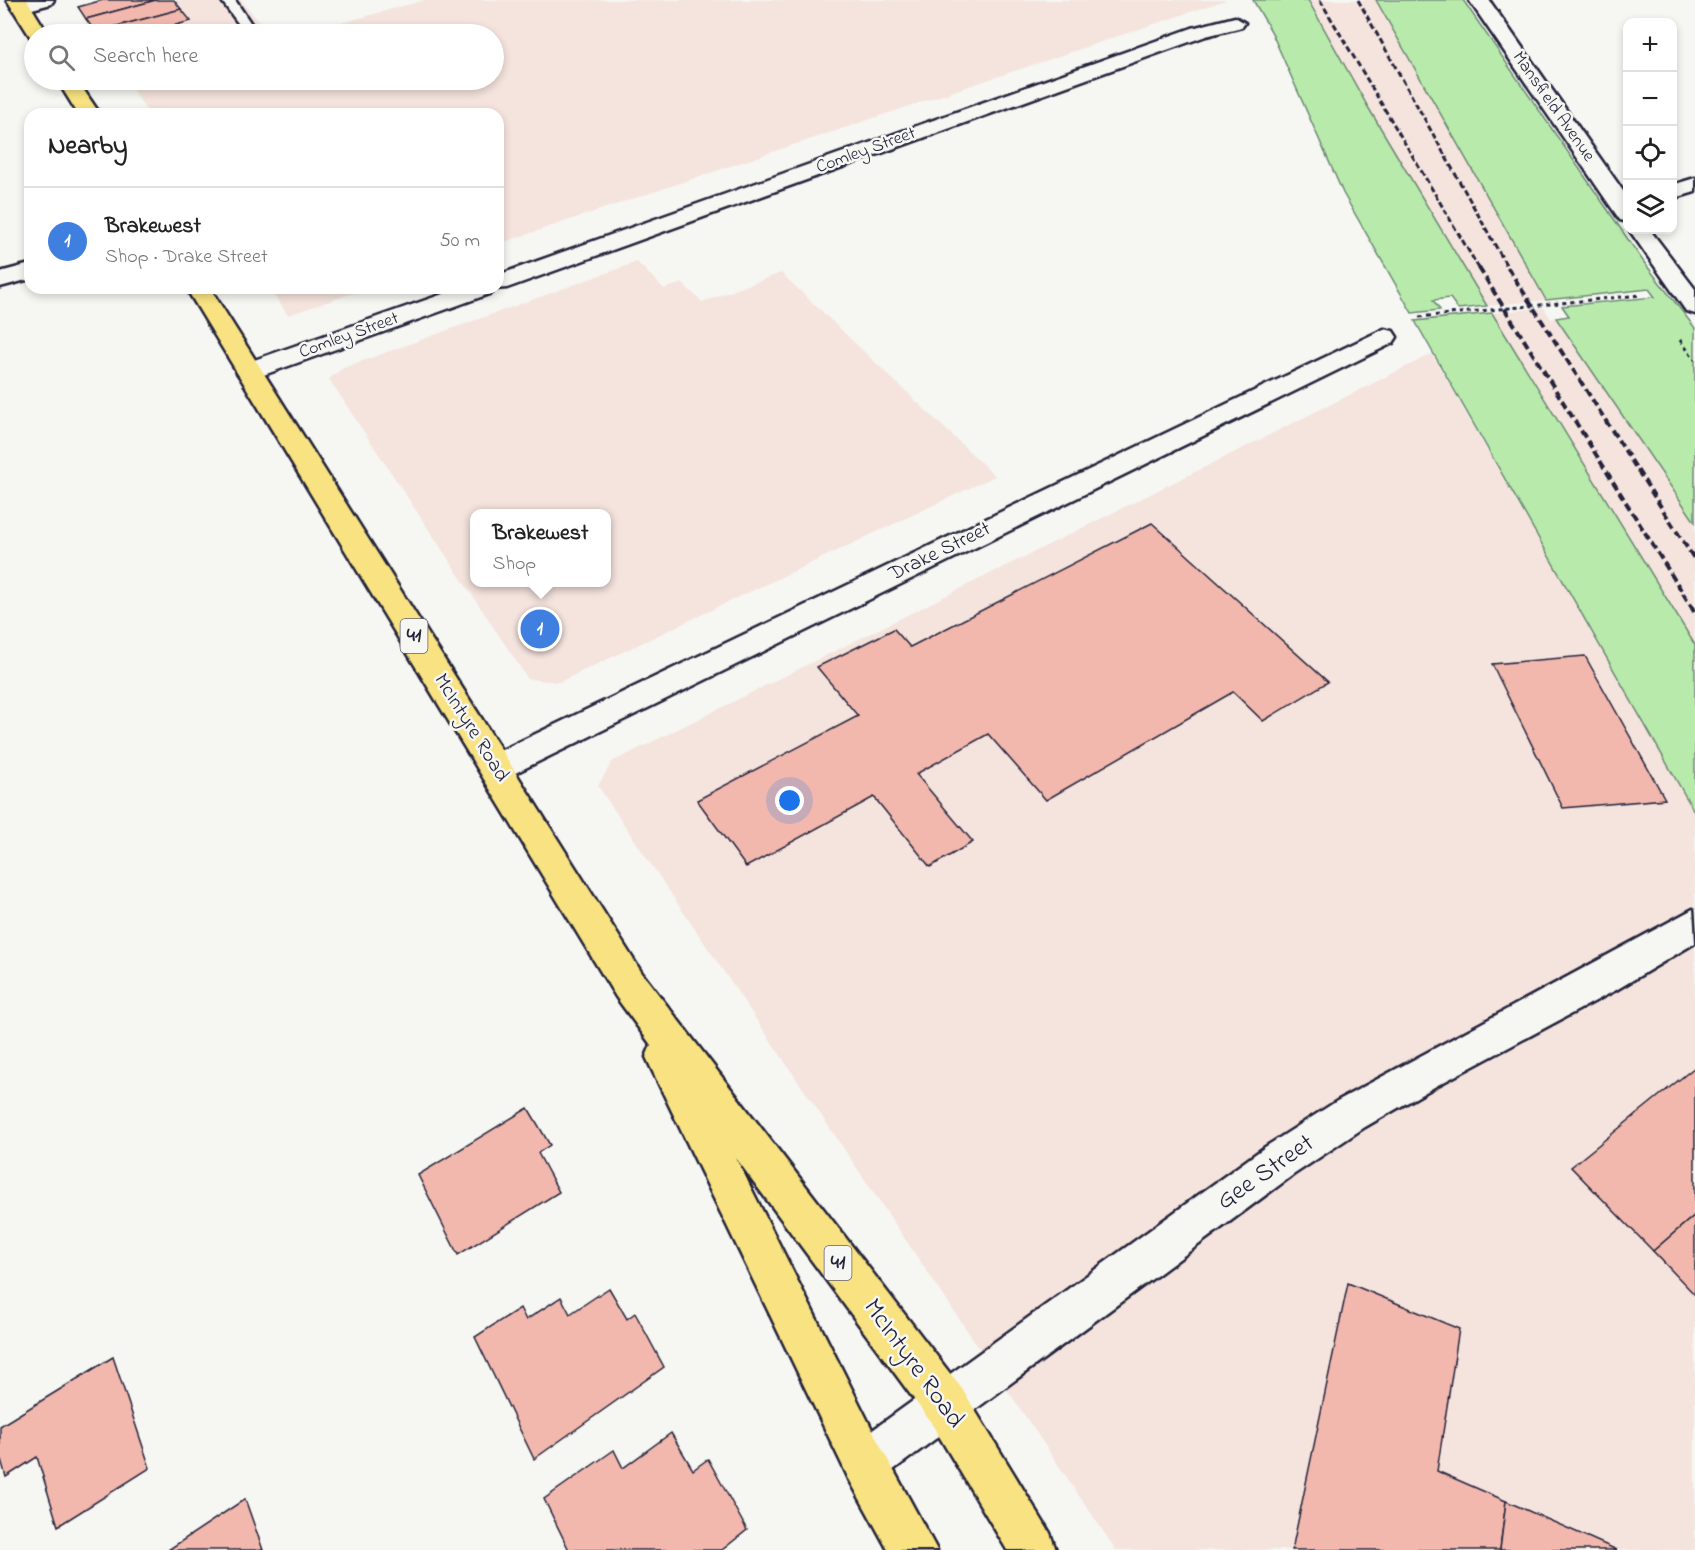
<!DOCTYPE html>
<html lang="en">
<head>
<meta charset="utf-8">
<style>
	body { margin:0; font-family:"Indie Flower",sans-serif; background:#f2f2f2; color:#222 }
	.controls { position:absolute; right:18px; top:18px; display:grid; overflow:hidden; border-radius:12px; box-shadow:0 3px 9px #0003 }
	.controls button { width:54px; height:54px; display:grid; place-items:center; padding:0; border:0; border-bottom:2px solid #e0e0e0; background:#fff; color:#222; font:30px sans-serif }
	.you { position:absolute; left:790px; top:801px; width:21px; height:21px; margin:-15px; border:4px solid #fff; border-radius:50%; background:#1a73e8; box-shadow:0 0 0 9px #1a73e833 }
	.badge { display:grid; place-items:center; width:39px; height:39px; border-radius:50%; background:#c8321e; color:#fff; font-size:20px; font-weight:700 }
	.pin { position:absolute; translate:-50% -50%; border:3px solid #fff; box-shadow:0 2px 6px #0006 }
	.popup { position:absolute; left:470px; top:509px; width:141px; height:78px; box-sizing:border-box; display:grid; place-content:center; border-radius:12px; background:#fff; filter:drop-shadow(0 2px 4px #0005); font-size:20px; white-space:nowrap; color:#767676 }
	.popup b { font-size:22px; color:#222 }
	.popup::after { content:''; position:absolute; left:50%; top:100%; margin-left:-12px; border:12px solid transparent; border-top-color:#fff }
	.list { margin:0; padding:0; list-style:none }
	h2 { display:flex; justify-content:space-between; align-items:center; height:78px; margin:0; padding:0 24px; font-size:26px }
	h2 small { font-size:20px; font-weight:400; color:#767676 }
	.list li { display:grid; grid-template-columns:39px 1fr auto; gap:18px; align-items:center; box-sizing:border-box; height:108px; padding:0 24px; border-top:2px solid #e0e0e0 }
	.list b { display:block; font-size:22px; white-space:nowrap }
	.list p { margin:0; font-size:20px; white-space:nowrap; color:#767676 }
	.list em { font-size:20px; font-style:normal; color:#767676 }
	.icon { flex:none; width:33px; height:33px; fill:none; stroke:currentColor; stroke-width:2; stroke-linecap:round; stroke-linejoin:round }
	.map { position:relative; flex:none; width:1695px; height:1550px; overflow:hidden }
	.search { position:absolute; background:#fff; box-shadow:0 3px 9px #0003; left:24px; top:24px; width:480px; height:66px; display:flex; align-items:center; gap:15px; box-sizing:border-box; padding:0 21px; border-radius:33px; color:#767676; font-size:22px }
	.panel { position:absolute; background:#fff; box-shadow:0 3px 9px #0003; left:24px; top:108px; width:480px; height:186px; border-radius:18px }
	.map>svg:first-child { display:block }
	.built { fill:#f5e3dd; fill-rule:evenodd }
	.green { fill:#b7eaab; stroke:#6c8673; stroke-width:1.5 }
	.building { fill:#f2b8ad; stroke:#22223b; stroke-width:1.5 }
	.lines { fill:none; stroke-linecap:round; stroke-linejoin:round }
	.service-casing { stroke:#22223b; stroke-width:5 }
	.minor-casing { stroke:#22223b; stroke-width:5 }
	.tertiary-casing { stroke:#22223b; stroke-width:5 }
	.primary-casing { stroke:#22223b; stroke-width:5 }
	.path { stroke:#22223b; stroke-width:3; stroke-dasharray:4 4; stroke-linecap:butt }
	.service { fill:#f6f6f2; fill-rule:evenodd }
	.minor { fill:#f6f6f2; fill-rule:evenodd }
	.tertiary { fill:#f6f6f2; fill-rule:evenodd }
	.primary { fill:#f8e281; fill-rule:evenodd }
	.rail-far2 { stroke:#22223b; stroke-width:3; stroke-dasharray:6 3; stroke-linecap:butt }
	.rail-far1 { stroke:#22223b; stroke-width:4; stroke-dasharray:8 4; stroke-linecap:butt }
	.rail { stroke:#22223b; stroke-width:4.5; stroke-dasharray:9 4.5; stroke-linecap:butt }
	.labels { text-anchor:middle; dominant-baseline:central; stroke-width:5; stroke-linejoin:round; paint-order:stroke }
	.far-street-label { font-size:18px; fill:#22223b; stroke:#f6f6f2 }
	.shield { fill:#f6f6f2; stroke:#626272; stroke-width:1.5 }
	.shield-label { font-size:20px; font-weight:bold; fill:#22223b }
	.street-label { font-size:21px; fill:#22223b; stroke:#f6f6f2 }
	.near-street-label { font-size:26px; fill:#22223b; stroke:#f6f6f2 }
</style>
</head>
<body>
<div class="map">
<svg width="1695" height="1550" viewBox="0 0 1695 1550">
	<rect width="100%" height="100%" fill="#f6f6f2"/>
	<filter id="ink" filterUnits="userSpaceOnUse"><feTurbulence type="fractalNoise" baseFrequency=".0167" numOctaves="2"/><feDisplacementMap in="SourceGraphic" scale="12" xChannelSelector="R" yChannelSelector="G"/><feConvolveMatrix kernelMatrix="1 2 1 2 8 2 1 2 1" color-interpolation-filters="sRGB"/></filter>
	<g filter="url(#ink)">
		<!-- built -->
		<g class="built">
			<polygon points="101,0 241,0 269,34 95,34 82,16"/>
			<polygon points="425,0 1226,0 498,244 498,114 149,114 126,80 494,80 494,34 302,34"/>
			<polygon points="1308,0 1376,0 1546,300 1487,306 1368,107"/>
			<path d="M637 262 664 289 682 283 702 302 781 273 995 476 559 682 528 679 329 379 343 368ZM474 514H606V582H474Z"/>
			<polygon points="269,288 368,288 288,315"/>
			<polygon points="1544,308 1551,319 1556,318 1695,522 1695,645 1492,313"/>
			<polygon points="1432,354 1695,813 1695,1550 1116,1550 598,786 612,762"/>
		</g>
		<!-- green -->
		<g class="green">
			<polygon points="1253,0 1308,0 1368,107 1487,306 1458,309 1450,298 1433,300 1440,310 1412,313 1343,193 1271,31"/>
			<polygon points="1376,0 1463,0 1643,261 1695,328 1695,522 1556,318 1569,316 1562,306 1655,297 1649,289 1546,300"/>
			<polygon points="1492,313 1695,645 1695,813 1415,321"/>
		</g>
		<!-- building -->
		<g class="building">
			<polygon points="103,0 156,0 86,19 78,7"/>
			<polygon points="156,0 174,0 181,9 95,32 86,19"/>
			<polygon points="181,9 191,21 142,34 97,34 95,32"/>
			<polygon points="170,27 176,34 142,34"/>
			<polygon points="1152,523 1328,682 1263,721 1233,692 1046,800 988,734 916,774 973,842 930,867 874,797 746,867 697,800 858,716 817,667 894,629 910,647"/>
			<polygon points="1585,656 1665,799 1563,808 1492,664"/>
			<polygon points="1695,1067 1695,1215 1653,1251 1571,1167"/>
			<polygon points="528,1108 550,1145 538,1153 559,1192 458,1255 418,1175"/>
			<polygon points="1695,1215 1695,1295 1653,1251"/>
			<polygon points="1348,1283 1459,1329 1437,1471 1506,1501 1500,1550 1292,1550"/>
			<polygon points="609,1288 627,1319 635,1313 664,1367 534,1459 475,1337 520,1308 526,1320 561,1297 570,1314"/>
			<polygon points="113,1357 150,1468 58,1526 37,1457 6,1477 0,1456 0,1426"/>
			<polygon points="671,1433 693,1470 708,1459 747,1530 722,1550 569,1550 544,1499 614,1450 623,1468"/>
			<polygon points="245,1499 263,1550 168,1550"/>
			<polygon points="1506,1501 1617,1550 1500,1550"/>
		</g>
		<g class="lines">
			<defs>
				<polygon id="service" points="221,0 235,0 258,34 246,34"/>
				<g id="minor">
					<polygon points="22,0 54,0 51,4 21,12 14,10 11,6 14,2"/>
					<polygon points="1469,0 1489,0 1628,198 1628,222 1620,220"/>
					<polygon points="1235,17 1245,23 1242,27 1206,36 507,288 494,289 492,293 258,377 249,379 240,377 236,371 240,365 460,288 498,288 498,275 1192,28"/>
					<polygon points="1695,178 1695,192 1672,199 1672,185"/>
					<polygon points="1628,228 1650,230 1695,289 1695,314 1686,311"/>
					<polygon points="1384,329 1393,331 1397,337 1393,343 507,777 495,781 483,777 479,768 483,759"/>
					<polygon points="1693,909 1695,943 1616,990 1436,1086 1365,1127 1293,1175 881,1479 865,1486 849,1479 842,1463 849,1447 1265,1147 1337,1101"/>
				</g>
				<polygon id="tertiary" points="30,264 30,279 0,287 0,272"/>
				<g id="primary">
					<polygon points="7,0 27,0 48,34 34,34 34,39 31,38"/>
					<polygon points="57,80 77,80 100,114 78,114"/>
					<polygon points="186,288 210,288 642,973 962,1389 1050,1533 1056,1550 1007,1550 930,1421 736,1158 881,1447 937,1550 888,1550 849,1479 652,1070 646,1057 651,1045 616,997"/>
				</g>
			</defs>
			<!-- service casing -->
			<use href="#service" class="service-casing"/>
			<!-- minor casing -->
			<use href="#minor" class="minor-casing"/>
			<!-- tertiary casing -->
			<use href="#tertiary" class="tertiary-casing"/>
			<!-- primary casing -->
			<use href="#primary" class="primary-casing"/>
			<!-- path -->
			<g class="path">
				<polyline points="1419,317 1641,295"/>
				<polyline points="1680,340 1695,360"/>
			</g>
			<!-- service -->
			<use href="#service" class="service"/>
			<!-- minor -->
			<use href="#minor" class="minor"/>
			<!-- tertiary -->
			<use href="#tertiary" class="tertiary"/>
			<!-- primary -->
			<use href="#primary" class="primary"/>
			<!-- rail-far2 -->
			<g class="rail-far2">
				<polyline points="1320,0 1480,270"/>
				<polyline points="1358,0 1509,270"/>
			</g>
			<!-- rail-far1 -->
			<g class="rail-far1">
				<polyline points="1479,268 1691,606"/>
				<polyline points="1508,268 1695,560"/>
			</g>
			<!-- rail -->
			<polyline class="rail" points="1690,604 1695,613"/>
		</g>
	</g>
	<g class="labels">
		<!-- far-street labels -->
		<g class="far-street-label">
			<text transform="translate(1553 107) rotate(55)">Mansfield Avenue</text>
			<text transform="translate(866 151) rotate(-20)">Comley Street</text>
			<text transform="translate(349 336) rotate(-20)">Comley Street</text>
		</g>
		<!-- shield labels -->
		<g class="shield">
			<rect x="400.5" y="619" width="27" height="34" rx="4.5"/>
			<rect x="824.5" y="1246" width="27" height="34" rx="4.5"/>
		</g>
		<g class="shield-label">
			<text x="414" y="636">41</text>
			<text x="838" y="1263">41</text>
		</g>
		<!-- street labels -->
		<g class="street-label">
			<text transform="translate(940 552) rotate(-26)">Drake Street</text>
			<text transform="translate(471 728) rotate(58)">McIntyre Road</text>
		</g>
		<!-- near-street labels -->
		<g class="near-street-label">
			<text transform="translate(1266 1173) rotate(-35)">Gee Street</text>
			<text transform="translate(913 1364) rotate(54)">McIntyre Road</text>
		</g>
	</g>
</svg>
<div class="controls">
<button>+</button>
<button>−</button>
<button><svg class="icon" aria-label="locate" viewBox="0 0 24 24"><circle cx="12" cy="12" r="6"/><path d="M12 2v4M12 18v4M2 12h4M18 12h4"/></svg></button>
<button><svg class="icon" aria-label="layers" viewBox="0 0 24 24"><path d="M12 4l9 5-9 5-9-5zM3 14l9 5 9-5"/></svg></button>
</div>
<div class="you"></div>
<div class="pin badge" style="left:540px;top:629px;background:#3f7fe0">1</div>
<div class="popup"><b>Brakewest</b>Shop</div>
<div class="search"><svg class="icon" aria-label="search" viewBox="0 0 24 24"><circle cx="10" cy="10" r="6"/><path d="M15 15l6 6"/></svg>Search here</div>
<section class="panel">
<h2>Nearby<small></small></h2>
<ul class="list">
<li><span class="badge" style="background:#3f7fe0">1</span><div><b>Brakewest</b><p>Shop · Drake Street</p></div><em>50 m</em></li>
</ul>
</section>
</div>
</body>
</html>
